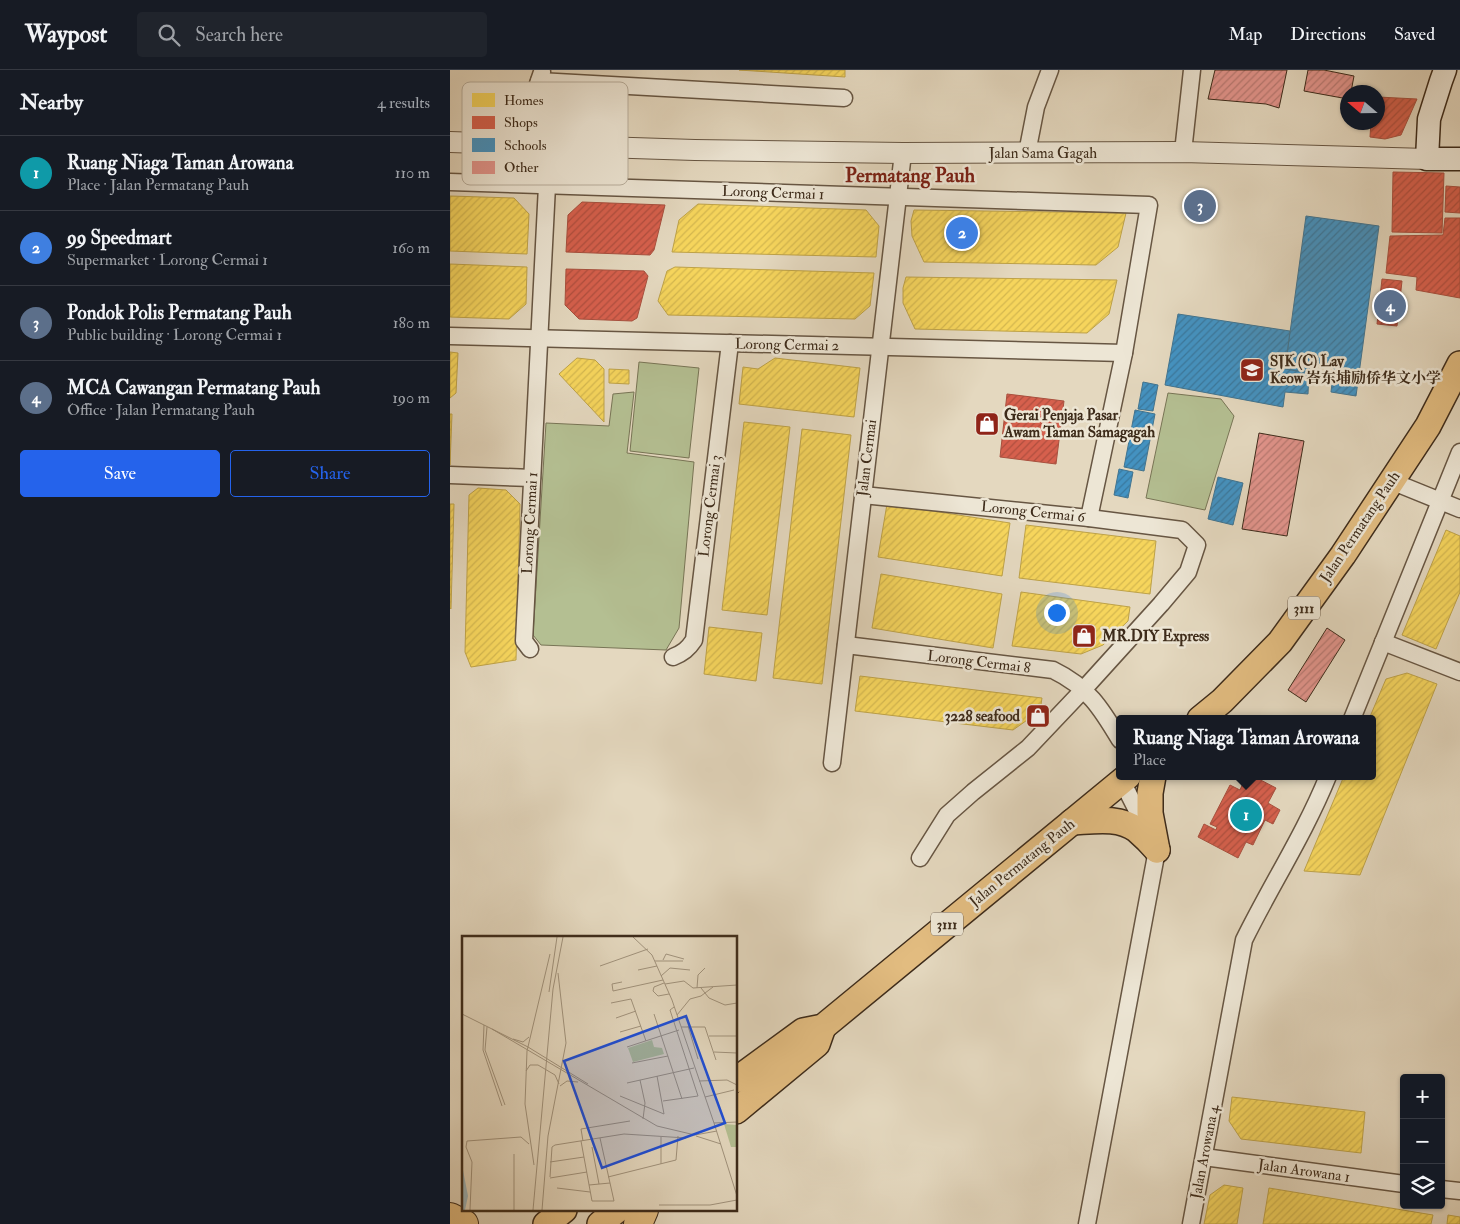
<!DOCTYPE html>
<html lang="en">
<head>
<meta charset="utf-8">
<style>
	body { margin:0; font-family:"IM FELL Double Pica","Noto Serif SC",serif; background:#20242c; color:#f1f3f6 }
	.controls { position:absolute; right:15px; bottom:15px; display:grid; overflow:hidden; border-radius:5px; box-shadow:0 1px 4px #0004 }
	.controls button { width:45px; height:45px; display:grid; place-items:center; padding:0; border:0; border-bottom:1px solid #363941; background:#171b24; color:#f1f3f6; font:25px sans-serif }
	.compass { position:absolute; left:890px; top:15px; width:45px; height:45px; border-radius:50%; background:#171b24; box-shadow:0 1px 4px #0004; rotate:290deg }
	.you { position:absolute; left:606px; top:542px; width:18px; height:18px; margin:-12px; border:4px solid #fff; border-radius:50%; background:#1a73e8; box-shadow:0 0 0 8px #1a73e833 }
	.badge { display:grid; place-items:center; width:32px; height:32px; border-radius:50%; background:#2563eb; color:#fff; font-size:16px; font-weight:700 }
	.pin { position:absolute; translate:-50% -50%; border:2px solid #fff; box-shadow:0 1px 5px #0006 }
	.popup { position:absolute; left:666px; top:645px; width:260px; height:65px; box-sizing:border-box; display:grid; place-content:center; border-radius:5px; background:#171b24; filter:drop-shadow(0 1px 4px #0005); font-size:16px; white-space:nowrap; color:#9ea1a6 }
	.popup b { font-size:19px; color:#f1f3f6 }
	.popup::after { content:''; position:absolute; left:50%; top:100%; margin-left:-10px; border:10px solid transparent; border-top-color:#171b24 }
	.list { margin:0; padding:0; list-style:none }
	h2 { display:flex; justify-content:space-between; align-items:center; height:65px; margin:0; padding:0 20px; font-size:21px }
	h2 small { font-size:16px; font-weight:400; color:#9ea1a6 }
	.list li { display:grid; grid-template-columns:32px 1fr auto; gap:15px; align-items:center; box-sizing:border-box; height:75px; padding:0 20px; border-top:1px solid #363941 }
	.list b { display:block; font-size:19px; white-space:nowrap }
	.list p { margin:0; font-size:16px; white-space:nowrap; color:#9ea1a6 }
	.list em { font-size:16px; font-style:normal; color:#9ea1a6 }
	.actions { display:flex; gap:10px; padding:15px 20px }
	.actions a { flex:1; padding:11px 0; border:1px solid #2563eb; border-radius:5px; text-align:center; font-size:18px; color:#2563eb }
	.actions .main { background:#2563eb; color:#fff }
	.icon { flex:none; width:28px; height:28px; fill:none; stroke:currentColor; stroke-width:2; stroke-linecap:round; stroke-linejoin:round }
	.map { position:relative; flex:none; width:1010px; height:1154px; overflow:hidden }
	header { display:flex; align-items:center; gap:30px; box-sizing:border-box; height:70px; padding:0 25px; background:#171b24; border-bottom:1px solid #363941 }
	header strong { font-size:24px }
	nav { display:flex; gap:28px; margin-inline-start:auto; font-size:18px }
	.search { width:350px; height:45px; background:#20242c; display:flex; align-items:center; gap:12px; box-sizing:border-box; padding:0 18px; border-radius:5px; color:#9ea1a6; font-size:19px }
	main { display:flex }
	aside { flex:1; background:#171b24 }
	.map>svg:first-child { display:block }
	.green { fill:#b4bf92; stroke:#787556 }
	.homes { fill:url(#homes-hatch); stroke:#bea248 }
	.shops { fill:url(#shops-hatch); stroke:#a8503e }
	.schools { fill:url(#schools-hatch); stroke:#417490 }
	.building { fill:url(#building-hatch); stroke:#3d2b1a }
	.lines { fill:none; stroke-linecap:round; stroke-linejoin:round }
	.minor-casing { stroke:#675643; stroke-width:19 }
	.tertiary-casing { stroke:#675643; stroke-width:22 }
	.secondary-casing { stroke:#3d2b1a; stroke-width:25 }
	.primary-casing { stroke:#3d2b1a; stroke-width:28 }
	.motorway-casing { stroke:#3d2b1a; stroke-width:30 }
	.minor { stroke:#ede6d5; stroke-width:16 }
	.tertiary { stroke:#ede6d5; stroke-width:20 }
	.secondary { stroke:#ede6d5; stroke-width:22 }
	.primary { stroke:#e2bc80; stroke-width:25 }
	.motorway { stroke:#e2bc80; stroke-width:28 }
	.labels { text-anchor:middle; dominant-baseline:central; stroke-width:5; stroke-linejoin:round; paint-order:stroke }
	.shield { fill:#ede6d5; stroke:#726352; stroke-width:1 }
	.shield-label { font-size:14px; font-weight:bold; fill:#3d2b1a }
	.street-label { font-size:15px; fill:#3d2b1a; stroke:#ede6d5 }
	.poi-label { font-size:15px; font-weight:bold; fill:#3d2b1a; stroke:#ede6d5; text-anchor:start }
	.district-label { font-size:20px; font-weight:bold; fill:#7a1f14; stroke:#ede6d5 }
	.inset-road { fill:none; stroke:#a1937d; stroke-width:1 }
	.view { fill:#1d4ed8; fill-opacity:0.15; stroke:#1d4ed8; stroke-width:2.5 }
	.inset-edge { fill:none; stroke:#3d2b1a; stroke-width:2.5 }
	.key { fill:#ede6d5; stroke:#b8ae9d; stroke-width:1 }
	.key-label { font-size:14px; fill:#3d2b1a }
</style>
</head>
<body>
<header>
<strong>Waypost</strong>
<div class="search"><svg class="icon" aria-label="search" viewBox="0 0 24 24"><circle cx="10" cy="10" r="6"/><path d="M15 15l6 6"/></svg>Search here</div>
<nav><a>Map</a><a>Directions</a><a>Saved</a></nav>
</header>
<main>
<aside>
<h2>Nearby<small>4 results</small></h2>
<ul class="list">
<li><span class="badge" style="background:#0f9aa8">1</span><div><b>Ruang Niaga Taman Arowana</b><p>Place · Jalan Permatang Pauh</p></div><em>110 m</em></li>
<li><span class="badge" style="background:#3f7fe0">2</span><div><b>99 Speedmart</b><p>Supermarket · Lorong Cermai 1</p></div><em>160 m</em></li>
<li><span class="badge" style="background:#5c6f8a">3</span><div><b>Pondok Polis Permatang Pauh</b><p>Public building · Lorong Cermai 1</p></div><em>180 m</em></li>
<li><span class="badge" style="background:#5c6f8a">4</span><div><b>MCA Cawangan Permatang Pauh</b><p>Office · Jalan Permatang Pauh</p></div><em>190 m</em></li>
</ul>
<div class="actions"><a class="main">Save</a><a>Share</a></div>
</aside>
<div class="map">
<svg width="1010" height="1154" viewBox="0 0 1010 1154">
	<defs>
		<pattern id="homes-hatch" width="6" height="6" patternUnits="userSpaceOnUse" patternTransform="scale(1.25)"><rect width="6" height="6" fill="#f6d55c"/><path d="M-1 1l2-2M0 6l6-6M5 7l2-2" fill="none" stroke="#d4b74f"/></pattern>
		<pattern id="shops-hatch" width="6" height="6" patternUnits="userSpaceOnUse" patternTransform="scale(1.25)"><rect width="6" height="6" fill="#d6604d"/><path d="M-1 1l2-2M0 6l6-6M5 7l2-2" fill="none" stroke="#af4f3f"/></pattern>
		<pattern id="schools-hatch" width="6" height="6" patternUnits="userSpaceOnUse" patternTransform="scale(1.25)"><rect width="6" height="6" fill="#4393c3"/><path d="M-1 1l2-2M0 6l6-6M5 7l2-2" fill="none" stroke="#39789e"/></pattern>
		<pattern id="building-hatch" width="6" height="6" patternUnits="userSpaceOnUse" patternTransform="scale(1.25)"><rect width="6" height="6" fill="#e2948c"/><path d="M-1 1l2-2M0 6l6-6M5 7l2-2" fill="none" stroke="#b87972"/></pattern>
	</defs>
	<rect width="100%" height="100%" fill="#e4d8bf"/>
	<filter id="stains"><feTurbulence type="fractalNoise" baseFrequency=".004" numOctaves="4"/><feColorMatrix values="0 0 0 0 .2 0 0 0 0 .09 0 0 0 0 .02 0 0 0 .5 -.17"/></filter>
	<radialGradient id="worn" r=".72"><stop offset=".6" stop-color="#630" stop-opacity="0"/><stop offset="1" stop-color="#630" stop-opacity=".3"/></radialGradient>
	<!-- green -->
	<g class="green">
		<polygon points="189,292 249,298 239,388 180,381"/>
		<polygon points="184,322 177,383 244,392 229,558 216,580 91,575 83,565 96,353 159,356 163,324"/>
		<polygon points="718,323 771,329 784,346 755,440 696,428"/>
	</g>
	<!-- homes -->
	<g class="homes">
		<polygon points="289,0 395,0 395,7"/>
		<polygon points="0,126 64,128 79,144 77,184 0,181"/>
		<polygon points="248,134 416,140 429,156 426,187 222,182 229,150"/>
		<polygon points="464,140 676,143 668,177 646,195 474,192 462,166 461,151"/>
		<polygon points="0,194 77,197 76,234 59,249 0,247"/>
		<polygon points="225,197 424,203 420,236 405,249 218,245 208,231 217,201"/>
		<polygon points="456,207 667,210 659,244 637,263 465,259 453,233 453,218"/>
		<polygon points="0,282 8,283 6,323 0,328"/>
		<polygon points="127,288 145,290 154,299 154,352 109,304"/>
		<polygon points="325,288 410,298 404,347 289,334 293,297 308,299"/>
		<polygon points="159,299 179,300 179,314 159,313"/>
		<polygon points="0,344 2,344 0,395"/>
		<polygon points="294,352 340,357 317,545 272,540"/>
		<polygon points="352,359 401,365 372,614 323,608"/>
		<polygon points="28,418 56,420 70,434 66,590 21,597 15,582 19,425"/>
		<polygon points="0,434 4,434 1,539 0,538"/>
		<polygon points="437,434 560,453 552,506 428,487"/>
		<polygon points="576,455 706,471 700,524 569,508"/>
		<polygon points="996,460 1010,466 1010,522 986,579 952,565"/>
		<polygon points="431,504 552,524 543,578 422,558"/>
		<polygon points="571,522 680,537 678,551 653,575 631,584 562,576"/>
		<polygon points="259,557 312,563 306,611 254,604"/>
		<polygon points="957,603 987,614 910,805 854,801 894,706 922,706 922,649 919,649 936,609"/>
		<polygon points="410,606 592,628 590,641 563,660 405,641"/>
		<polygon points="782,1027 915,1042 911,1083 791,1069 779,1051"/>
		<polygon points="774,1115 793,1118 787,1154 754,1154 760,1125"/>
		<polygon points="819,1118 983,1145 981,1154 813,1154"/>
		<polygon points="998,1145 1010,1147 1010,1154 997,1154"/>
	</g>
	<!-- shops -->
	<g class="shops">
		<polygon points="928,27 967,29 951,65 935,69 920,67 921,52 928,52"/>
		<polygon points="943,102 994,103 992,163 942,162"/>
		<polygon points="996,116 1010,117 1010,143 995,142"/>
		<polygon points="132,132 215,135 204,180 200,185 116,182 118,145"/>
		<polygon points="995,148 1010,148 1010,228 966,220 967,207 936,203 940,166 993,165"/>
		<polygon points="116,199 194,201 198,206 187,248 182,251 129,249 115,235"/>
		<polygon points="932,209 952,211 947,256 927,254"/>
		<polygon points="557,324 614,331 606,394 550,387"/>
		<polygon points="796,706 803,706 826,718 818,733 830,740 823,754 815,750 803,775 796,772 788,788 748,767 754,754 766,760 767,757 760,754 780,715 790,720"/>
	</g>
	<!-- schools -->
	<g class="schools">
		<polygon points="856,146 929,156 906,326 881,322 884,296 860,293 859,303 835,299"/>
		<polygon points="728,244 840,261 835,299 859,303 858,324 835,322 833,337 715,315"/>
		<polygon points="693,312 708,315 703,341 688,339"/>
		<polygon points="685,340 705,344 694,401 674,397"/>
		<polygon points="669,399 683,402 678,428 664,425"/>
		<polygon points="768,407 793,413 783,455 758,449"/>
	</g>
	<!-- building -->
	<g class="building">
		<polygon points="765,0 837,0 829,38 816,34 758,29"/>
		<polygon points="858,0 874,0 904,6 901,22 898,22 898,29 854,21"/>
		<polygon points="809,363 854,371 837,466 792,459"/>
		<polygon points="877,558 895,570 856,632 838,620"/>
	</g>
	<g class="lines">
		<defs>
			<g id="minor">
				<polyline points="89,11 394,28"/>
				<polyline points="75,75 78,43 92,2"/>
				<polyline points="733,82 742,0"/>
				<polyline points="577,83 586,37 600,0"/>
				<polyline points="0,112 699,135 674,283 639,448"/>
				<polyline points="0,266 674,283"/>
				<polyline points="0,405 82,408"/>
				<polyline points="941,411 1010,439"/>
				<polyline points="413,425 639,448 732,460 747,475 738,502 711,534 633,620 578,678 523,722 497,745 470,788"/>
				<polyline points="933,572 1010,602"/>
				<path d="M396 575 603 600C638 617 651 638 670 670"/>
				<polyline points="80,579 74,571 99,76"/>
				<path d="M223 587C233 583 238 579 244 570L280 273"/>
				<polyline points="902,649 1010,382"/>
				<polyline points="382,693 453,83"/>
				<polyline points="754,1087 954,1114"/>
				<polyline points="991,1119 1010,1121"/>
				<polyline points="637,1154 707,780 672,711 672,706"/>
				<path d="M741 1154 794 870C821 815 855 763 878 706"/>
			</g>
			<polyline id="tertiary" points="0,72 245,80 453,83 733,82 977,89"/>
			<polyline id="secondary" points="995,0 991,11 979,49 977,89 1010,89"/>
			<g id="primary">
				<polyline points="750,649 772,631 830,572 893,485 978,356 1010,294"/>
				<polyline points="703,706 700,723 700,743 707,780"/>
				<path d="M622 752C643 751 669 746 687 760 694 766 701 773 707 780"/>
				<polyline points="286,1010 353,961 373,957 678,706"/>
				<polyline points="286,1041 367,974 373,957"/>
				<polyline points="96,1154 114,1140"/>
				<polyline points="150,1154 167,1140"/>
			</g>
			<g id="motorway">
				<polyline points="0,1147 14,1154"/>
				<polyline points="188,1154 194,1140"/>
			</g>
		</defs>
		<!-- minor casing -->
		<use href="#minor" class="minor-casing"/>
		<!-- tertiary casing -->
		<use href="#tertiary" class="tertiary-casing"/>
		<!-- secondary casing -->
		<use href="#secondary" class="secondary-casing"/>
		<!-- primary casing -->
		<use href="#primary" class="primary-casing"/>
		<!-- motorway casing -->
		<use href="#motorway" class="motorway-casing"/>
		<!-- minor -->
		<use href="#minor" class="minor"/>
		<!-- tertiary -->
		<use href="#tertiary" class="tertiary"/>
		<!-- secondary -->
		<use href="#secondary" class="secondary"/>
		<!-- primary -->
		<use href="#primary" class="primary"/>
		<!-- motorway -->
		<use href="#motorway" class="motorway"/>
	</g>
	<!-- icons -->
	<defs>
		<symbol id="school-square" viewBox="-11 -11 22 22"><rect x="-9" y="-9" width="18" height="18" rx="4" fill="#8f2418" stroke="#ede6d5"/><path d="M0-5L7-2L0 1L-7-2ZM-4 1L0 2.5L4 1V4Q0 6-4 4Z" fill="#fff"/></symbol>
		<symbol id="shop-square" viewBox="-11 -11 22 22"><rect x="-9" y="-9" width="18" height="18" rx="4" fill="#8f2418" stroke="#ede6d5"/><path d="M-5-2.5h2.3a2.7 3.5 0 0 1 5.4 0H5L5.5 6h-11ZM-1.5-2.5h3a1.5 2.3 0 0 0-3 0Z" fill="#fff"/></symbol>
	</defs>
	<g fill-rule="evenodd">
		<use href="#school-square" x="788" y="286" width="28" height="28"/>
		<use href="#shop-square" x="523" y="340" width="28" height="28"/>
		<use href="#shop-square" x="620" y="552" width="28" height="28"/>
		<use href="#shop-square" x="574" y="632" width="28" height="28"/>
	</g>
	<g class="labels">
		<!-- shield labels -->
		<g class="shield">
			<rect x="838" y="526.5" width="32" height="23" rx="4"/>
			<rect x="481" y="842.5" width="32" height="23" rx="4"/>
		</g>
		<g class="shield-label">
			<text x="854" y="538">3111</text>
			<text x="497" y="854">3111</text>
		</g>
		<!-- street labels -->
		<g class="street-label">
			<text x="593" y="83">Jalan Sama Gagah</text>
			<text transform="translate(323 123) rotate(2)">Lorong Cermai 1</text>
			<text transform="translate(337 275) rotate(1)">Lorong Cermai 2</text>
			<text transform="translate(417 388) rotate(-83)">Jalan Cermai</text>
			<text transform="translate(260 436) rotate(-83)">Lorong Cermai 3</text>
			<text transform="translate(583 442) rotate(6)">Lorong Cermai 6</text>
			<text transform="translate(80 453) rotate(-87)">Lorong Cermai 1</text>
			<text transform="translate(910 457) rotate(-56)">Jalan Permatang Pauh</text>
			<text transform="translate(529 592) rotate(7)">Lorong Cermai 8</text>
			<text transform="translate(572 793) rotate(-39)">Jalan Permatang Pauh</text>
			<text transform="translate(755 1082) rotate(-79)">Jalan Arowana 4</text>
			<text transform="translate(854 1101) rotate(8)">Jalan Arowana 1</text>
		</g>
		<!-- poi labels -->
		<g class="poi-label">
			<text x="820" y="291">SJK (C) Lay<tspan x="820" dy="17">Keow 峇东埔励侨华文小学</tspan></text>
			<text x="554" y="345">Gerai Penjaja Pasar<tspan x="554" dy="17">Awam Taman Samagagah</tspan></text>
			<text x="652" y="566">MR.DIY Express</text>
			<text x="570" y="646" text-anchor="end">3228 seafood</text>
		</g>
		<!-- district labels -->
		<g class="district-label">
			<text x="460" y="105">Permatang Pauh</text>
		</g>
	</g>
	<!-- overview -->
	<g transform="translate(12 866)">
		<rect width="275" height="275" fill="#e4d8bf"/>
		<path d="M262 188 275 189V211H269Z" fill="#b4bf92"/>
		<path d="M190 104 192 111 200 112 202 118 171 126 166 112Z" fill="#b4bf92"/>
		<path d="M0 229 6 260 3 274H0Z" fill="#9bb6bd"/>
		<path class="inset-road" d="M171 1 190 19 210 64 252 187M201 24 204 18 222 23M193 25H221M138 30 186 13M176 34 195 30M199 40 208 32 228 34M160 46 150 48 151 55 201 44M202 47 192 51 191 55 196 60 207 58M203 48 222 45 231 52 275 49M235 52 236 39 243 32M239 52 247 62 263 69 275 67M87 56 95 1M149 67 169 63 184 105M0 78 66 111 126 148M192 78 220 163M215 79 228 63 239 60 251 51M154 82 174 75M22 89 21 114 40 170M226 90 236 123M25 91 23 114 43 169M219 91H243L254 124M30 93 195 190 233 199 255 195M158 96 179 90M247 100H275M51 103 61 106 67 101M165 111 217 94M252 116 275 117M170 127 206 120M64 135 68 129H76L93 139 97 148M178 144 183 167 181 183M237 145 265 144 275 149M165 147 232 132M98 150 105 145 116 146M158 160 202 178 195 140M243 161 272 154M201 165 236 160 208 74 212 71M275 186 252 187 275 260M234 200 259 208M119 205 130 265H152L138 202M121 205 119 193 168 185M130 211 137 248M88 226 122 221M199 228V201M72 229 63 168 65 115 88 18M88 241 90 211 93 209 162 198 224 202M146 241 214 224 216 200M88 242 125 236M127 249 148 247M95 252 128 256M197 269H248L275 264M8 274 10 226 4 211 5 205 59 201 67 208M52 274V218M71 274 91 53 101 1M80 274 86 200 104 107 96 37"/>
		<path class="view" d="M224 80 263 187 140 232 102 125Z"/>
		<rect width="275" height="275" class="inset-edge"/>
	</g>
	<!-- legend -->
	<rect x="12" y="12" width="166" height="103" rx="8" class="key"/>
	<rect x="22" y="23" width="23" height="14" fill="#f6d55c"/>
	<rect x="22" y="46" width="23" height="13" fill="#d6604d"/>
	<rect x="22" y="68" width="23" height="14" fill="#4393c3"/>
	<rect x="22" y="91" width="23" height="13" fill="#e2948c"/>
	<g class="key-label">
		<text x="54" y="35">Homes</text>
		<text x="54" y="57">Shops</text>
		<text x="54" y="80">Schools</text>
		<text x="54" y="102">Other</text>
	</g>
	<rect width="100%" height="100%" filter="url(#stains)"/>
	<rect width="100%" height="100%" fill="url(#worn)"/>
</svg>
<div class="controls">
<button>+</button>
<button>−</button>
<button><svg class="icon" aria-label="layers" viewBox="0 0 24 24"><path d="M12 4l9 5-9 5-9-5zM3 14l9 5 9-5"/></svg></button>
</div>
<svg class="compass" viewBox="-18 -18 36 36"><path d="M0-13l5 13h-10z" fill="#e53935"/><path d="M0 13l5-13h-10z" fill="#9ea1a6"/></svg>
<div class="you"></div>
<div class="pin badge" style="left:796px;top:745px;background:#0f9aa8">1</div>
<div class="popup"><b>Ruang Niaga Taman Arowana</b>Place</div>
<div class="pin badge" style="left:512px;top:163px;background:#3f7fe0">2</div>
<div class="pin badge" style="left:750px;top:136px;background:#5c6f8a">3</div>
<div class="pin badge" style="left:940px;top:236px;background:#5c6f8a">4</div>
</div>
</main>
</body>
</html>
